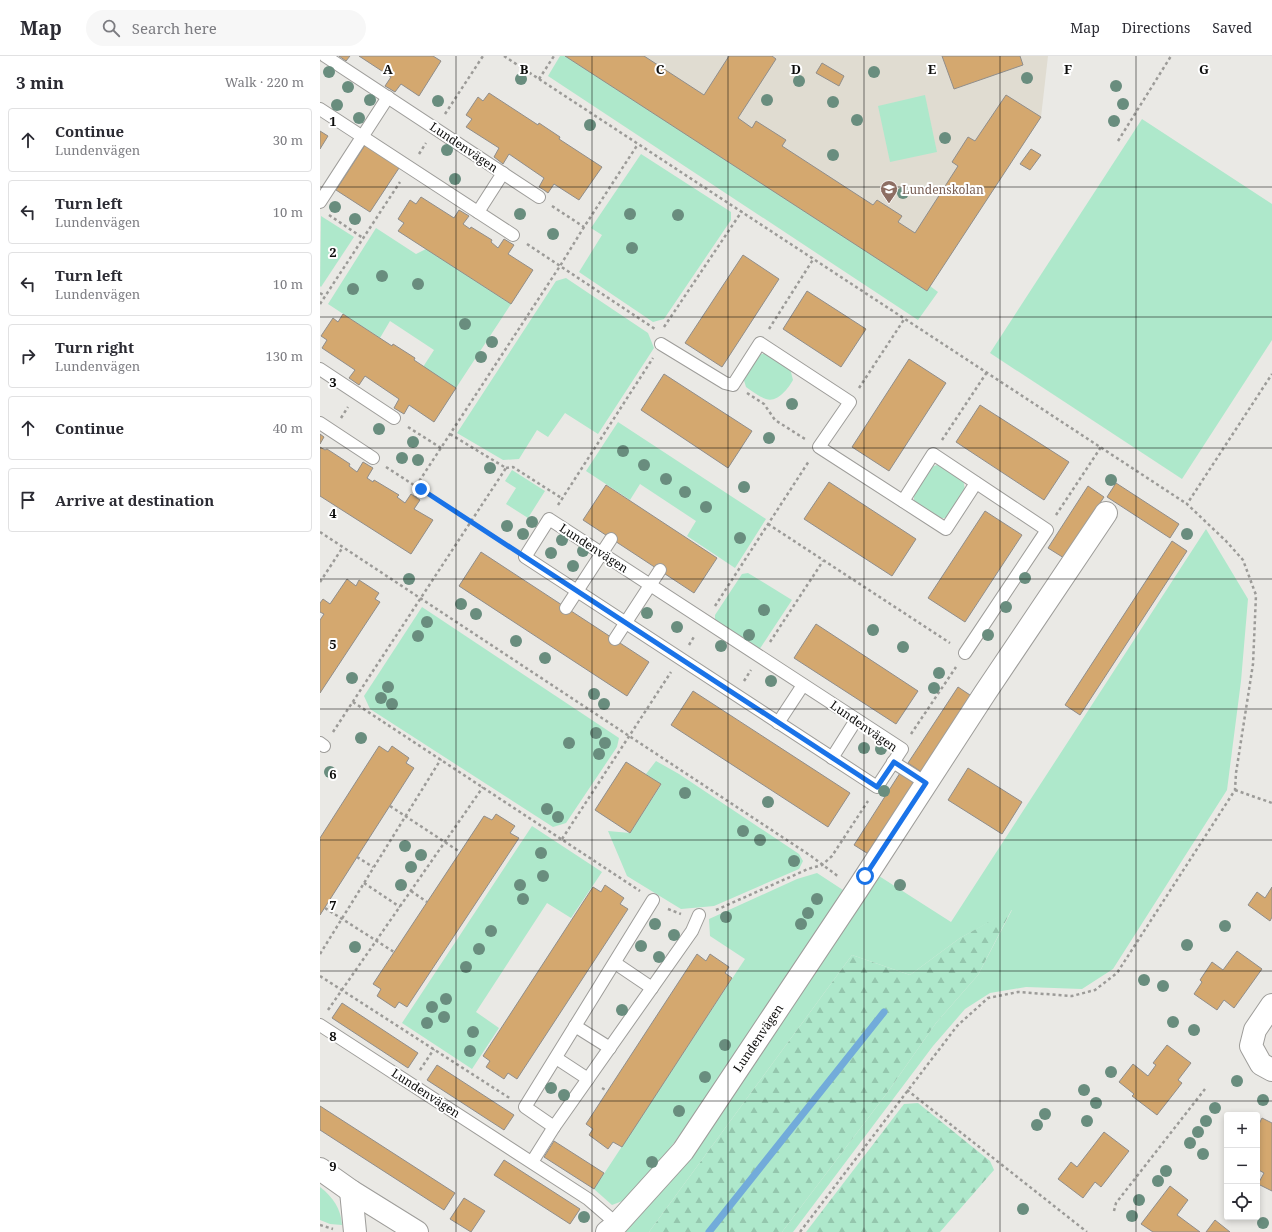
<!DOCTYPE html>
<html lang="en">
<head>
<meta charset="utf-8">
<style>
	body { margin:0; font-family:"Noto Serif",serif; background:#f7f7f7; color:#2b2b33 }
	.controls { position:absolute; right:12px; bottom:12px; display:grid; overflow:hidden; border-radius:4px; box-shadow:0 2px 6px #0003 }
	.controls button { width:36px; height:36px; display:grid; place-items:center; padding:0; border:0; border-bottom:1px solid #e1e1e2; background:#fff; color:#2b2b33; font:20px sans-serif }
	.stop { position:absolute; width:12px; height:12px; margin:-9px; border:3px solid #1a73e8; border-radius:50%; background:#fff }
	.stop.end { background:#1a73e8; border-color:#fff; box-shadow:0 1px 4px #0008 }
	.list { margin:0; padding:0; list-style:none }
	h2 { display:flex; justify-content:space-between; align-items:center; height:52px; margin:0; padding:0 16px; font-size:17px }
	h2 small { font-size:13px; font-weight:400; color:#7c7c81 }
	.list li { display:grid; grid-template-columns:26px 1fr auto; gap:12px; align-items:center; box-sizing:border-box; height:64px; margin:0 8px 8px; padding:0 8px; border:1px solid #e1e1e2; border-radius:4px }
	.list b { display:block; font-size:15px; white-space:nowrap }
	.list p { margin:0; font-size:13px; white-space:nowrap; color:#7c7c81 }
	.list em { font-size:13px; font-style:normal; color:#7c7c81 }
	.icon { flex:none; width:22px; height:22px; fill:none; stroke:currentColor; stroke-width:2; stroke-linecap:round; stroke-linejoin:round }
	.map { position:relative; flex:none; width:952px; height:1176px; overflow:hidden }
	header { display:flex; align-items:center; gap:24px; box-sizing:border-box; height:56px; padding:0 20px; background:#fff; border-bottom:1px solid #e1e1e2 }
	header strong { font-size:19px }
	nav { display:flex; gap:22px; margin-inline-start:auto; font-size:14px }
	.search { width:280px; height:36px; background:#f7f7f7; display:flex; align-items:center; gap:10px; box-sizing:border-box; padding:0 14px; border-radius:22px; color:#7c7c81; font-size:15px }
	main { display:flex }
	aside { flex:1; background:#fff }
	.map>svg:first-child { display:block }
	.built { fill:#e0dcd1 }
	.green { fill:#aee8cb }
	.forest { fill:url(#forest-firs) }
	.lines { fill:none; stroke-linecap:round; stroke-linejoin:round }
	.stream { stroke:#72abda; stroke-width:7 }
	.building { fill:#d4a86f; stroke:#908d8a }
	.lane-casing { stroke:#9e9d9a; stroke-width:14 }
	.street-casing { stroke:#9e9d9a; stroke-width:24 }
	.path { stroke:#9c9b98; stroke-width:2.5; stroke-dasharray:3 3; stroke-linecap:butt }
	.lane { stroke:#fff; stroke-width:12 }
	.street { stroke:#fff; stroke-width:22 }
	.tree { fill:#698d7e }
	.route { stroke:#1a73e8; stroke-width:5 }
	.grid { fill:none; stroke:#0d0d0c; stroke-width:1; stroke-opacity:0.55 }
	.labels { text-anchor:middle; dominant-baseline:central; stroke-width:4; stroke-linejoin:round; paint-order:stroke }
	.street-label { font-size:12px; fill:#0d0d0c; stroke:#fff }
	.education-label { font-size:12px; fill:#785e54; stroke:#fff; text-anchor:start }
	.grid-label { font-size:13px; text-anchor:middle; font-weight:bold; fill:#0d0d0c; stroke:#fff; stroke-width:4; stroke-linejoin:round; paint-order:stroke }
</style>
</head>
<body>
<header>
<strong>Map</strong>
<div class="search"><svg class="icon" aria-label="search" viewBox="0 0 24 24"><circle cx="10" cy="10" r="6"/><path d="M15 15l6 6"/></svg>Search here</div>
<nav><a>Map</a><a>Directions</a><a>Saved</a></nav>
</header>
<main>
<aside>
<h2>3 min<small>Walk · 220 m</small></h2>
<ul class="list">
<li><svg class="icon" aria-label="ahead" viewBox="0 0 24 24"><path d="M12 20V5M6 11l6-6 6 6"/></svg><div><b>Continue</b><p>Lundenvägen</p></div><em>30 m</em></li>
<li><svg class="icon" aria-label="left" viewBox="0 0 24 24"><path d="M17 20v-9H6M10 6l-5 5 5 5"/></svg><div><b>Turn left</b><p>Lundenvägen</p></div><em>10 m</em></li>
<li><svg class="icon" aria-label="left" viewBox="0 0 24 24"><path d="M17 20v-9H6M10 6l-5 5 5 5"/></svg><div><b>Turn left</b><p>Lundenvägen</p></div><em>10 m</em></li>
<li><svg class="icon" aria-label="right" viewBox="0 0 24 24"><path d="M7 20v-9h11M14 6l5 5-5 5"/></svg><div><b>Turn right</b><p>Lundenvägen</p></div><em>130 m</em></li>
<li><svg class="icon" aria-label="ahead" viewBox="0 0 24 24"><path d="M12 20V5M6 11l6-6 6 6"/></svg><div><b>Continue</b></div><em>40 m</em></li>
<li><svg class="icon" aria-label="arrive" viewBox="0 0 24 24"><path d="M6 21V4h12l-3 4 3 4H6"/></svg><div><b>Arrive at destination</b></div></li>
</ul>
</aside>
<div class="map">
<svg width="952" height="1176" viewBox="0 0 952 1176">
	<defs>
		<pattern id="forest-firs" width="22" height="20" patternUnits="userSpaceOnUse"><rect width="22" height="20" fill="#aee8cb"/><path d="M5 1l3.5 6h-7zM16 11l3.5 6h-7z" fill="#94c6ad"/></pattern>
	</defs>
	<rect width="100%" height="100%" fill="#eae9e5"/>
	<!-- built -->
	<polygon class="built" points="245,0 728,0 721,61 607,235"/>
	<!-- green -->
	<g class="green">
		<polygon points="240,0 245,0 607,235 610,230 618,236 598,264 228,20"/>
		<polygon points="605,39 617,96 570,106 558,50"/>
		<polygon points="822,63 952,148 952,284 862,423 670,297"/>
		<polygon points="321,98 411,156 411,164 344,263 333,266 259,216 282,179 271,172"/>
		<polygon points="1,160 34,181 1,231 0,230"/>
		<polygon points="56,172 96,198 106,193 191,248 136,332 103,311 114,294 70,265 60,282 8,248"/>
		<polygon points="246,222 328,277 334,292 278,378 245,357 228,381 217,374 199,403 183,404 137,377 236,225"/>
		<path d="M446 297 470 312 473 324C468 333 457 347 446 343 439 341 432 335 426 331L423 321 438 299Z"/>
		<polygon points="298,366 446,463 415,512 367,480 376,465 320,428 310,444 266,415"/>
		<polygon points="620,408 643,423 645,434 629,461 618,463 594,447 594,436 608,412"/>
		<polygon points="192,414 225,435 208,462 186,448 196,432 185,425"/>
		<polygon points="886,473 928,543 921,625 907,734 793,913 762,933 706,931 670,937 645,953 613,990 473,1176 462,1176 567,1037 616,967 658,919 692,854 640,882 590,919 532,899 329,1176 300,1176 559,820 631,866"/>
		<polygon points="428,517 472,544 439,594 395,565 395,559 422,518"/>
		<polygon points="102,551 299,682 297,691 246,767 233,771 50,653 44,640"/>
		<polygon points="336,705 359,718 479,798 483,805 479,813 394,850 361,853 307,820 288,775 310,777 341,729 326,718"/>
		<polygon points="212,770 282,816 251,862 227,847 156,956 179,972 152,1013 82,967"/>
		<polygon points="497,817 523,834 409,1011 340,1106 305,1144 292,1149 274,1133 425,903 390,880 389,863 477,823"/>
		<path d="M0 1131C13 1141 21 1153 22 1169L10 1168 0 1164Z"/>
	</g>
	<!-- forest -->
	<g class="forest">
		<polygon points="692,853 658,919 616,967 567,1037 462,1176 329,1176 532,899 590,919 640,882"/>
		<polygon points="598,1047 670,1105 674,1114 620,1176 486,1176 584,1048"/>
	</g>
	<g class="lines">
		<!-- stream -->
		<polyline class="stream" points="389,1176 564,956"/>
	</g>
	<!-- building -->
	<g class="building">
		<polygon points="19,0 30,0 26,5"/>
		<polygon points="39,0 113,0 121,5 99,40 81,28 75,36 65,30 71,21"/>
		<polygon points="245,0 324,0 384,39 409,0 452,0 456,3 418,62 432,72 436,65 466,84 462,90 553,149 557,144 582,160 578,166 595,177 638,110 632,106 648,81 655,85 686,39 721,61 607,235"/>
		<polygon points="622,0 700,0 703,9 634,33"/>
		<polygon points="502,7 524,20 519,30 496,17"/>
		<polygon points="169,37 218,69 219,67 240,81 239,83 282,111 259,144 234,128 228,137 224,134 219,131 224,122 189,98 183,108 178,104 174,101 179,92 146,71 152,63 146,59 158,41 163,45"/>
		<polygon points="0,75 8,80 0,93"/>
		<polygon points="47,86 81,109 50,156 16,134"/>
		<polygon points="711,93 721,99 710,114 700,108"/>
		<polygon points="101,141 134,162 139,154 149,160 143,168 150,173 151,171 172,184 171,186 178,192 184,183 194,189 188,198 213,214 191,248 78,175 84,167 78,163 90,144 96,148"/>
		<polygon points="423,199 459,223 402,311 365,287"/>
		<polygon points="487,235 546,273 521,311 463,273"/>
		<polygon points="23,258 72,290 73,288 95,302 94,304 136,332 114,366 89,349 84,358 74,352 79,343 45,320 39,329 29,322 35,314 2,292 7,284 1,280 13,262 18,266"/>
		<polygon points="589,303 626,327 569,415 532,391"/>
		<polygon points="344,318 432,375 408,412 321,354"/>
		<polygon points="660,349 749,406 724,444 636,386"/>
		<polygon points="0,378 4,381 0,388"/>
		<polygon points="0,391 5,394 7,393 30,408 29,410 37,416 43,406 53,412 47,422 53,426 54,424 79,439 77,441 85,447 91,438 100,444 94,453 113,464 91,498 0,440"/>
		<polygon points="509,426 596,483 572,520 484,463"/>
		<polygon points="796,427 859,468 850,482 787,441"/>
		<polygon points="286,429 397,502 374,537 263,464"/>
		<polygon points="768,430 784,441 744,502 728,492"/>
		<polygon points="665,455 702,479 645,566 608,542"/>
		<polygon points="852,485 867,495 760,659 745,649"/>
		<polygon points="161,496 329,606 307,640 139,530"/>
		<polygon points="27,523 36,530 39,524 59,537 55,543 60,546 0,637 0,564 4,558 0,556 0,547 3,543 10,548"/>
		<polygon points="496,568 598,635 576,668 474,602"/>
		<polygon points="638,631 653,641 603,717 588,707"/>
		<polygon points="373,635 530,737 508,771 351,669"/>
		<polygon points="59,690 68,696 72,690 89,702 86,707 94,712 0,859 0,782"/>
		<polygon points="306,706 341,728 310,777 275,754"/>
		<polygon points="648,712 702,746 682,778 628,744"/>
		<polygon points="580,717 596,727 550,799 534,789"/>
		<polygon points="176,758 195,770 190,777 199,782 87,951 79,946 75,952 57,940 61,933 53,928 164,760 172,764"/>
		<polygon points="285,829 304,842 300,848 308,853 197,1023 188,1017 184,1023 166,1011 170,1005 163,1000 273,831 281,836"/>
		<polygon points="952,831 952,861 950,865 928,849 937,836 945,842"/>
		<polygon points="917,895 942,913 914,952 904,944 897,954 874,938 882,926 880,924 892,906 903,914"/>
		<polygon points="377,898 386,905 390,898 409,911 405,917 412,922 302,1091 293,1086 288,1093 269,1079 273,1073 266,1068"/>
		<polygon points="22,947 98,997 88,1012 12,962"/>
		<polygon points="847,989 871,1007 858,1024 862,1027 837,1059 812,1040 814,1038 799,1026 813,1008 828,1020 836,1009 833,1007"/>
		<polygon points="117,1009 194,1059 184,1074 107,1024"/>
		<polygon points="0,1050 135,1137 124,1154 0,1074"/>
		<polygon points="942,1062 952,1067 952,1135 938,1128 944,1117 937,1113 937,1072"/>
		<polygon points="784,1076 809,1095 781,1131 775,1126 763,1142 738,1123 751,1106 757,1111"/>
		<polygon points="234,1085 284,1117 274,1133 224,1101"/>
		<polygon points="184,1104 260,1153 250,1168 174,1119"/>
		<polygon points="850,1130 868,1144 857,1159 880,1176 833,1176 821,1168"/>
		<polygon points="144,1142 165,1155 151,1176 130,1163"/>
		<polygon points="895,1164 910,1176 886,1176"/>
	</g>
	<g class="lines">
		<defs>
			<g id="lane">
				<polyline points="5,0 219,141"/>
				<polyline points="0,53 193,179"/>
				<polyline points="0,146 68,41"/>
				<polyline points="158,156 183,117"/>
				<polyline points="341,288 405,327 413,329 440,287 530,346 499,391 626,473 656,427"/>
				<polyline points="0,313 74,362"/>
				<polyline points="0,367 53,402"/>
				<polyline points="583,445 613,398 727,474 645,597"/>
				<polygon points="229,463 582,693 557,731 205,501"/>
				<polyline points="246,552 291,483"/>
				<polyline points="295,583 340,514"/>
				<polyline points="458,667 483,629"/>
				<polyline points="0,687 4,690"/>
				<polyline points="512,702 536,664"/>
				<polyline points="573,706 606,727"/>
				<polyline points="333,844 205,1051 234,1071 372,875 379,859"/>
				<polyline points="295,907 332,932"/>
				<polyline points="0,969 268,1143 297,1168"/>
				<polyline points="255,970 290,992"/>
				<polyline points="236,1002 268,1023"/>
				<polyline points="212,1106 234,1071"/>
			</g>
			<g id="street">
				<polyline points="952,949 935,974 931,990 941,1008 952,1014"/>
				<polyline points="0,1113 31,1135 97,1176"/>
				<polyline points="31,1135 35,1176"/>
				<polyline points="287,1176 297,1168 363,1095 537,834 665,637 786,457"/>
			</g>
		</defs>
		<!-- lane casing -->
		<use href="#lane" class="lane-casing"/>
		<!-- street casing -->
		<use href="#street" class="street-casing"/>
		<!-- path -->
		<g class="path">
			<polyline points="184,0 867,448"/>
			<polyline points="219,23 234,0"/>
			<polyline points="125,58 163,0"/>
			<polyline points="798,85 851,0"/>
			<polyline points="99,98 106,87"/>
			<polyline points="232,150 264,171"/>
			<polyline points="9,159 43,182"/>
			<polyline points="207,188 335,273"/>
			<polyline points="0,237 5,240"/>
			<polyline points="0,248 80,126"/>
			<polyline points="344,271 422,155"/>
			<polyline points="449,273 494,202"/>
			<polyline points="539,332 585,262"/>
			<polyline points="427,337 444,348 455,364 485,383"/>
			<polyline points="21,362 28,351"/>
			<polyline points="88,371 121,392"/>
			<polyline points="622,384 667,316"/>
			<polyline points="66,411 191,492"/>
			<polyline points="186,412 193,411 243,443"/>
			<polyline points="96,430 240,210 264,171 318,88"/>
			<polyline points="96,441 101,433"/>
			<polyline points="238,449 333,302"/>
			<polyline points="736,459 781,391"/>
			<polyline points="448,468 630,587"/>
			<polyline points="0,476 491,800 519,821"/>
			<polyline points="0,526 23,491"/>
			<polyline points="395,550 489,405"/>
			<polyline points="450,586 503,505"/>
			<polyline points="369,589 375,579"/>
			<polyline points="424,625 431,614"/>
			<polyline points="33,646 320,835"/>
			<polyline points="13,676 186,412 130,378"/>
			<polyline points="591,678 636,611"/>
			<polyline points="915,734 952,747"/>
			<polyline points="70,750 140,796"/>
			<polyline points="242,783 351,616"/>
			<polyline points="37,801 53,811"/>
			<polyline points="44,827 80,851"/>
			<polyline points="91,835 107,846"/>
			<polyline points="5,852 74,896"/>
			<polyline points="348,853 361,858"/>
			<polyline points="396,854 488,813 502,809 512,800 548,745"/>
			<polyline points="0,898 121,703"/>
			<polyline points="0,920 191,1043"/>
			<polyline points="8,954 163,731"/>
			<polyline points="100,1014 114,993"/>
			<polyline points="282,1032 287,1035"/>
			<polyline points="587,1034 767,1176"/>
			<polyline points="794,1155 796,1147 885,1033"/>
			<polyline points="0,1169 13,1173"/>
			<polyline points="480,1176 637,970 668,942 698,936 752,940 775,934 797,917 915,734 916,717 933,608 936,539 923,504 906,485 867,448 952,318"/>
		</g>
		<!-- lane -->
		<use href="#lane" class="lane"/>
		<!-- street -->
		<use href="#street" class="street"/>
	</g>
	<!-- trees -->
	<g class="tree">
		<circle cx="9" cy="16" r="6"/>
		<circle cx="554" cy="16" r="6"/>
		<circle cx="707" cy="22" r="6"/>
		<circle cx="201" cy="23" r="6"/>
		<circle cx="479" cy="25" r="6"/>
		<circle cx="796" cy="30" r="6"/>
		<circle cx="28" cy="31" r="6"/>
		<circle cx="50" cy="44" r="6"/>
		<circle cx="447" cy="44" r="6"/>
		<circle cx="118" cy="45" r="6"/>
		<circle cx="513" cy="46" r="6"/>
		<circle cx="803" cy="48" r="6"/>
		<circle cx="17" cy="49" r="6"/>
		<circle cx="39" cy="62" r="6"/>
		<circle cx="537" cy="64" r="6"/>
		<circle cx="794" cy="65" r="6"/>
		<circle cx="270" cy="69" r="6"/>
		<circle cx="625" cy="82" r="6"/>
		<circle cx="127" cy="94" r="6"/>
		<circle cx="513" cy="99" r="6"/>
		<circle cx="135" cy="123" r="6"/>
		<circle cx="583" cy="137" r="6"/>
		<circle cx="15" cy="151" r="6"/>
		<circle cx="200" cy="158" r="6"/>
		<circle cx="310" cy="158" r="6"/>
		<circle cx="358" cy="159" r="6"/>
		<circle cx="35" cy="163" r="6"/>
		<circle cx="233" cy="178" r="6"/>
		<circle cx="312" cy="192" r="6"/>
		<circle cx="62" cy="220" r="6"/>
		<circle cx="98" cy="228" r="6"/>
		<circle cx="33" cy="233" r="6"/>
		<circle cx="145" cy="268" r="6"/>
		<circle cx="172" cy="286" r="6"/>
		<circle cx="161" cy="301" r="6"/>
		<circle cx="472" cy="348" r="6"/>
		<circle cx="59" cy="373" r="6"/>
		<circle cx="449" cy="382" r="6"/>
		<circle cx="93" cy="386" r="6"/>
		<circle cx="303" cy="395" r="6"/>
		<circle cx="82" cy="402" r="6"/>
		<circle cx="98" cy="404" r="6"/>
		<circle cx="324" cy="409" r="6"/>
		<circle cx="170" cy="412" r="6"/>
		<circle cx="346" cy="423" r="6"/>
		<circle cx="791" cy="424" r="6"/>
		<circle cx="424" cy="431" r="6"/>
		<circle cx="365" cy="436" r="6"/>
		<circle cx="386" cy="451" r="6"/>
		<circle cx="212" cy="466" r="6"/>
		<circle cx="187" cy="470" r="6"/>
		<circle cx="203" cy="478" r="6"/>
		<circle cx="867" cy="478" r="6"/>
		<circle cx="420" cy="482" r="6"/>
		<circle cx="242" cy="484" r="6"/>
		<circle cx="263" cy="495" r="6"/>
		<circle cx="231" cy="497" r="6"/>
		<circle cx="253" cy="510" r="6"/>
		<circle cx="705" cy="522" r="6"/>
		<circle cx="89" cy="523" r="6"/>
		<circle cx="141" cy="548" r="6"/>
		<circle cx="686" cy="551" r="6"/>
		<circle cx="444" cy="554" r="6"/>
		<circle cx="327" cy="557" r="6"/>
		<circle cx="156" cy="558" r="6"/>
		<circle cx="107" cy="566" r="6"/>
		<circle cx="357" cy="571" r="6"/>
		<circle cx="553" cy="574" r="6"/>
		<circle cx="429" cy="579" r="6"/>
		<circle cx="668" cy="579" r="6"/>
		<circle cx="98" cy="580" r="6"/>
		<circle cx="196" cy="585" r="6"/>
		<circle cx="401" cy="590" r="6"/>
		<circle cx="583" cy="591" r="6"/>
		<circle cx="225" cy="602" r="6"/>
		<circle cx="619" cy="617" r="6"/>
		<circle cx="32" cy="622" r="6"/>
		<circle cx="451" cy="625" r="6"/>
		<circle cx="68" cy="631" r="6"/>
		<circle cx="614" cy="632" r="6"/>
		<circle cx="274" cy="638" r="6"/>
		<circle cx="61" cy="642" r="6"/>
		<circle cx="72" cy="648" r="6"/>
		<circle cx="284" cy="648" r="6"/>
		<circle cx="276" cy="677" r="6"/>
		<circle cx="41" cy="682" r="6"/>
		<circle cx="249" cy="687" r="6"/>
		<circle cx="285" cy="687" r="6"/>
		<circle cx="544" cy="692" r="6"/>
		<circle cx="561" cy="693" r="6"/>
		<circle cx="279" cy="698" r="6"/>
		<circle cx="10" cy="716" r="6"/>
		<circle cx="564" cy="735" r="6"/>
		<circle cx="365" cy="737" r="6"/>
		<circle cx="448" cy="746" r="6"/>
		<circle cx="227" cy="753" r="6"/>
		<circle cx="238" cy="761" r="6"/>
		<circle cx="423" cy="775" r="6"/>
		<circle cx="440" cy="784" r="6"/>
		<circle cx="85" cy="790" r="6"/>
		<circle cx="221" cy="797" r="6"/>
		<circle cx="101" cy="799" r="6"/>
		<circle cx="474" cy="805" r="6"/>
		<circle cx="91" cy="811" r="6"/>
		<circle cx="223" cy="820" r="6"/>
		<circle cx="81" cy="829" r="6"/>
		<circle cx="200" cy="829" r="6"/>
		<circle cx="580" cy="829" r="6"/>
		<circle cx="203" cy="843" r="6"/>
		<circle cx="497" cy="843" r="6"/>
		<circle cx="488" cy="857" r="6"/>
		<circle cx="406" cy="861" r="6"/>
		<circle cx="335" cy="868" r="6"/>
		<circle cx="481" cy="868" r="6"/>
		<circle cx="905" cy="870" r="6"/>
		<circle cx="171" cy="875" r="6"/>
		<circle cx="354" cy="879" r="6"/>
		<circle cx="867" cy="889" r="6"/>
		<circle cx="321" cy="890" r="6"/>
		<circle cx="35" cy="891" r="6"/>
		<circle cx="159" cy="893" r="6"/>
		<circle cx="339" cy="901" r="6"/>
		<circle cx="146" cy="911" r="6"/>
		<circle cx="824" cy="924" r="6"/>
		<circle cx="843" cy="930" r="6"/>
		<circle cx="126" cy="943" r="6"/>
		<circle cx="112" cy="951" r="6"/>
		<circle cx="302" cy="954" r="6"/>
		<circle cx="124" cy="961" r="6"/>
		<circle cx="853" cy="966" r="6"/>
		<circle cx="107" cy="967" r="6"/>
		<circle cx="874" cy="974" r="6"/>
		<circle cx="153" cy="976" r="6"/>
		<circle cx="405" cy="989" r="6"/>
		<circle cx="150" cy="995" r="6"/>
		<circle cx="791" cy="1016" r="6"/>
		<circle cx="385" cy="1021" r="6"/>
		<circle cx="917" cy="1025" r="6"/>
		<circle cx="231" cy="1032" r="6"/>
		<circle cx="764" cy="1034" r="6"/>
		<circle cx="244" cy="1039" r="6"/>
		<circle cx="943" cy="1044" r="6"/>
		<circle cx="776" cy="1047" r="6"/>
		<circle cx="895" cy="1052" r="6"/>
		<circle cx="359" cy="1055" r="6"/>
		<circle cx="725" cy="1058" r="6"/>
		<circle cx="767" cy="1065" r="6"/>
		<circle cx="886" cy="1065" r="6"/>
		<circle cx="717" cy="1069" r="6"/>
		<circle cx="878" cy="1076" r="6"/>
		<circle cx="870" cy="1087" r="6"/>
		<circle cx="883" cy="1098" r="6"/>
		<circle cx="332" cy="1106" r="6"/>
		<circle cx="846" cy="1115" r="6"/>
		<circle cx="838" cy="1125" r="6"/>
		<circle cx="819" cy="1144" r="6"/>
		<circle cx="703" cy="1153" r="6"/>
		<circle cx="812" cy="1160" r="6"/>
		<circle cx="264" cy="1161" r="6"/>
		<circle cx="943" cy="1167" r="6"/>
	</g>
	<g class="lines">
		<!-- route -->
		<polyline class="route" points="101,433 557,731 574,706 606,727 545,820"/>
	</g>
	<!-- grid -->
	<path class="grid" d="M136 0V1176M272 0V1176M408 0V1176M544 0V1176M680 0V1176M816 0V1176M0 131H952M0 261H952M0 392H952M0 523H952M0 653H952M0 784H952M0 915H952M0 1045H952"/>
	<!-- icons -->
	<defs>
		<symbol id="school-pin" viewBox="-11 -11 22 30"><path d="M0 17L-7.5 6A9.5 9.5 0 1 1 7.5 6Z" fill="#8d6e63" stroke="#fff"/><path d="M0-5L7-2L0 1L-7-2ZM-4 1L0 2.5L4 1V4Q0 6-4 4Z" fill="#fff"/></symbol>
	</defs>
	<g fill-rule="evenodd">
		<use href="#school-pin" x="559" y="123" width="20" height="27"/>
	</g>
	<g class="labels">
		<!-- street labels -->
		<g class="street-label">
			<text transform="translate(144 91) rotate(34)">Lundenvägen</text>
			<text transform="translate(274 492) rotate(33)">Lundenvägen</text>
			<text transform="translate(544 670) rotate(35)">Lundenvägen</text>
			<text transform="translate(438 982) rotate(-56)">Lundenvägen</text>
			<text transform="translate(106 1037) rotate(33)">Lundenvägen</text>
		</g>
		<!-- education labels -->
		<g class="education-label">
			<text x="582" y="133">Lundenskolan</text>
		</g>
	</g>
	<g class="grid-label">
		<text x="68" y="18">A</text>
		<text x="204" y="18">B</text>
		<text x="340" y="18">C</text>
		<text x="476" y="18">D</text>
		<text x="612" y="18">E</text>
		<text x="748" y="18">F</text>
		<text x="884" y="18">G</text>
		<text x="13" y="70">1</text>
		<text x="13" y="201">2</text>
		<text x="13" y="331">3</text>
		<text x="13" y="462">4</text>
		<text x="13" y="593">5</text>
		<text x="13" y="723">6</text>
		<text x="13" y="854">7</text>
		<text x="13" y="985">8</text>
		<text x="13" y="1115">9</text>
	</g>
</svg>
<div class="controls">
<button>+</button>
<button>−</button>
<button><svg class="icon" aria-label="locate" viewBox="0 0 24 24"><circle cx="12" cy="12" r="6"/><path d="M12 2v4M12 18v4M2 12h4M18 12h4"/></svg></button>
</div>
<div class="stop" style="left:545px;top:820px"></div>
<div class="stop end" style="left:101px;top:433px"></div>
</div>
</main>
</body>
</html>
